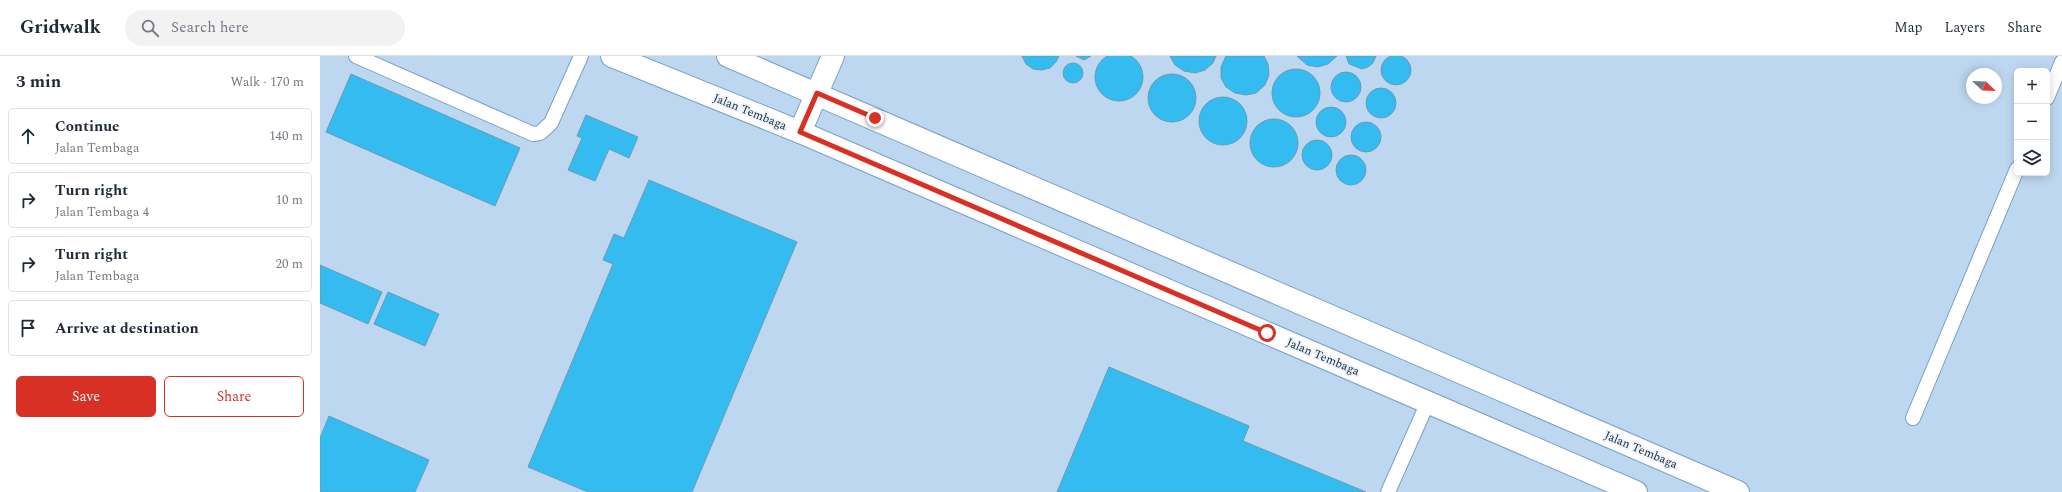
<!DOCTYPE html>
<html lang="en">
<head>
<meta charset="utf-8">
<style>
	body { margin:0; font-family:Spectral,serif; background:#f2f2f3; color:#1f2937 }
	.controls { position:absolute; right:12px; top:12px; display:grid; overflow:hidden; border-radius:6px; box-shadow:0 2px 10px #0003 }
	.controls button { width:36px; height:36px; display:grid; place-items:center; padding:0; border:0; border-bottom:1px solid #e0e1e3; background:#fff; color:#1f2937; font:20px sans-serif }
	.compass { position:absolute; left:1646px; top:12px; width:36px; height:36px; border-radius:50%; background:#fff; box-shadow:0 2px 10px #0003; rotate:113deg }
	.stop { position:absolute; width:12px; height:12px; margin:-9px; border:3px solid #d93025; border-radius:50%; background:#fff }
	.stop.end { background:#d93025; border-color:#fff; box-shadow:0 1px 4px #0008 }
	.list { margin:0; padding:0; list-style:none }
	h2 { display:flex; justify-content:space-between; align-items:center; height:52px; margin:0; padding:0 16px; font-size:17px }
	h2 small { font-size:13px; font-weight:400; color:#747a83 }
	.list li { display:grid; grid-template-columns:26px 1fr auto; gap:12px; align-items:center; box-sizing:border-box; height:56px; margin:0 8px 8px; padding:0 8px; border:1px solid #e0e1e3; border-radius:6px }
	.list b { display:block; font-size:15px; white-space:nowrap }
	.list p { margin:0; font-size:13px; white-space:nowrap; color:#747a83 }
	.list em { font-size:13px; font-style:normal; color:#747a83 }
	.actions { display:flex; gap:8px; padding:12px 16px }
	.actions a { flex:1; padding:9px 0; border:1px solid #d93025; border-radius:6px; text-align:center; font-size:14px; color:#d93025 }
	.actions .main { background:#d93025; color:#fff }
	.icon { flex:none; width:22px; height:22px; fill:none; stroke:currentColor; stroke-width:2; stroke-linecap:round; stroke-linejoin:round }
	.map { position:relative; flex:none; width:1742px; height:436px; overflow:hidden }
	header { display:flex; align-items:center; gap:24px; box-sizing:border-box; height:56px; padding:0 20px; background:#fff; border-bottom:1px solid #e0e1e3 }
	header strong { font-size:19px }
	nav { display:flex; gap:22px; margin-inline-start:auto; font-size:14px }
	.search { width:280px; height:36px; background:#f2f2f3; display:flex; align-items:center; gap:10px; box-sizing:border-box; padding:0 14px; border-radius:22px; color:#747a83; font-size:15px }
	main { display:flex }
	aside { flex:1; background:#fff }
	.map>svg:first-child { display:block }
	.built { fill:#bed7f1; fill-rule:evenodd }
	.building { fill:#34bcf0; stroke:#699cb5 }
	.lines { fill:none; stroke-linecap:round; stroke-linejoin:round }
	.lane-casing { stroke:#7c9fc3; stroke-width:16 }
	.street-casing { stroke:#7c9fc3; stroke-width:24 }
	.secondary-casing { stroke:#7c9fc3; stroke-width:24 }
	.lane { stroke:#fff; stroke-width:14 }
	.street { stroke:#fff; stroke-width:22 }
	.secondary { stroke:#fff; stroke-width:22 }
	.route { stroke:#d93025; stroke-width:5 }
	.labels { text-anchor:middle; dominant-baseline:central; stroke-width:3.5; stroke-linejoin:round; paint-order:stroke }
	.street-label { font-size:12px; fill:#1d2b39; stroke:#eaf2fa }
</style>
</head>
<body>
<header>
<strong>Gridwalk</strong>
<div class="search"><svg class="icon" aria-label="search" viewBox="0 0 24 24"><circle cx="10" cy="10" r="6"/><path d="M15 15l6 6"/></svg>Search here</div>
<nav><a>Map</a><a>Layers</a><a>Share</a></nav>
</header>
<main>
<aside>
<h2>3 min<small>Walk · 170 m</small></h2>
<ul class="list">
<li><svg class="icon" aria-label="ahead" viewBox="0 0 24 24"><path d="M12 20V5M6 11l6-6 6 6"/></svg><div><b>Continue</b><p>Jalan Tembaga</p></div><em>140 m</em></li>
<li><svg class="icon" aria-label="right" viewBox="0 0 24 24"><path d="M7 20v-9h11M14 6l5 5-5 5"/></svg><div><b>Turn right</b><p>Jalan Tembaga 4</p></div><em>10 m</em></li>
<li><svg class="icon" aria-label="right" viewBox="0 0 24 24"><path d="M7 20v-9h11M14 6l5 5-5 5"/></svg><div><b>Turn right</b><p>Jalan Tembaga</p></div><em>20 m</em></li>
<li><svg class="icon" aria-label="arrive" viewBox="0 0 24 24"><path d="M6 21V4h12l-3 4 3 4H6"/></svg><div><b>Arrive at destination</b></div></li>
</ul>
<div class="actions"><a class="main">Save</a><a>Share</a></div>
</aside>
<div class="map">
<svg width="1742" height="436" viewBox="0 0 1742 436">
	<rect width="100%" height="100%" fill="#d0e6fe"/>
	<!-- built -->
	<path class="built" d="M0 0H1742V436H0ZM1697 15H1727V117H1697ZM1652 18H1676V42H1652Z"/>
	<!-- building -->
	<g class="building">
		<circle cx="799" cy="21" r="24"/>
		<circle cx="1076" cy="14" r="15"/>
		<polygon points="702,0 739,0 736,6 730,12 722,14 713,13 706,8"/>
		<polygon points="756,0 771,0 764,4"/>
		<polygon points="850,0 896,0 893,7 885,14 875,17 864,15 855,9"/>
		<polygon points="944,0 948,8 949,19 945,29 936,37 926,39 915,37 906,31 901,22 901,11 906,0"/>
		<polygon points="977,0 1017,0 1008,8 998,11 987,9"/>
		<polygon points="1026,0 1056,0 1053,7 1048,11 1042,13 1029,8"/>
		<circle cx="753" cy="17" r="10"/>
		<circle cx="976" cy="37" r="24"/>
		<circle cx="1026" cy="31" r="15"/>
		<circle cx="852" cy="42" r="24"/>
		<polygon points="31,18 200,92 175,150 6,76"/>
		<circle cx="1061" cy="47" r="15"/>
		<circle cx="903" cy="65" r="24"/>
		<circle cx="1011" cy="66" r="15"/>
		<polygon points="266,59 318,81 309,102 289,93 275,125 248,114 262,82 257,80"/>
		<circle cx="954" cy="87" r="24"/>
		<circle cx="1046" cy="81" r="15"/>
		<circle cx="997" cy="99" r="15"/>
		<circle cx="1031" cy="114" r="15"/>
		<polygon points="329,124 477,186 372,436 268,436 208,411 293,208 283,204 294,178 304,182"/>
		<polygon points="0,209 62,236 48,268 0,247"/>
		<polygon points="68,236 119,258 105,290 54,268"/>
		<polygon points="789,311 929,370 923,385 1046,436 737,436"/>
		<polygon points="9,360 109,404 95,436 0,436 0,382"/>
	</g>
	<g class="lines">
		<defs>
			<g id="lane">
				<polyline points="36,0 213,78 220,77 231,67 261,0"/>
				<polyline points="1727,42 1742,6"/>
				<polyline points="1593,362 1697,113"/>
				<polyline points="1068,436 1108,346"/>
			</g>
			<polyline id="street" points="480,76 513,0"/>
			<g id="secondary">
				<polyline points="292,0 480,76 1316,436"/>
				<polyline points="408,0 1418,436"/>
			</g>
		</defs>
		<!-- lane casing -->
		<use href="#lane" class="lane-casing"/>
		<!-- street casing -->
		<use href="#street" class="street-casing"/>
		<!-- secondary casing -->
		<use href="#secondary" class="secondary-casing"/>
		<!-- lane -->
		<use href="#lane" class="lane"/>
		<!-- street -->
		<use href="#street" class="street"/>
		<!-- secondary -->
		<use href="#secondary" class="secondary"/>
	</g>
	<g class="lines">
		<!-- route -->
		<polyline class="route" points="555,62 497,37 480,76 947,277"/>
	</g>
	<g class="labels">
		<!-- street labels -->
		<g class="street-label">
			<text transform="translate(430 56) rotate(22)">Jalan Tembaga</text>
			<text transform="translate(1003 301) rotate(23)">Jalan Tembaga</text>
			<text transform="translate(1321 394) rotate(23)">Jalan Tembaga</text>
		</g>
	</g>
</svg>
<div class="controls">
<button>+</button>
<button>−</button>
<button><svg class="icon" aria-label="layers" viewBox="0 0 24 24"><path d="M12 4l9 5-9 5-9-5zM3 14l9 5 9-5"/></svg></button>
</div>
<svg class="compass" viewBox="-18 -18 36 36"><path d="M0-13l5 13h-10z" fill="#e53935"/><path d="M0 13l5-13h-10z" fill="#747a83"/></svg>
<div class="stop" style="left:947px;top:277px"></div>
<div class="stop end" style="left:555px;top:62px"></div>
</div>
</main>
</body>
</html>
